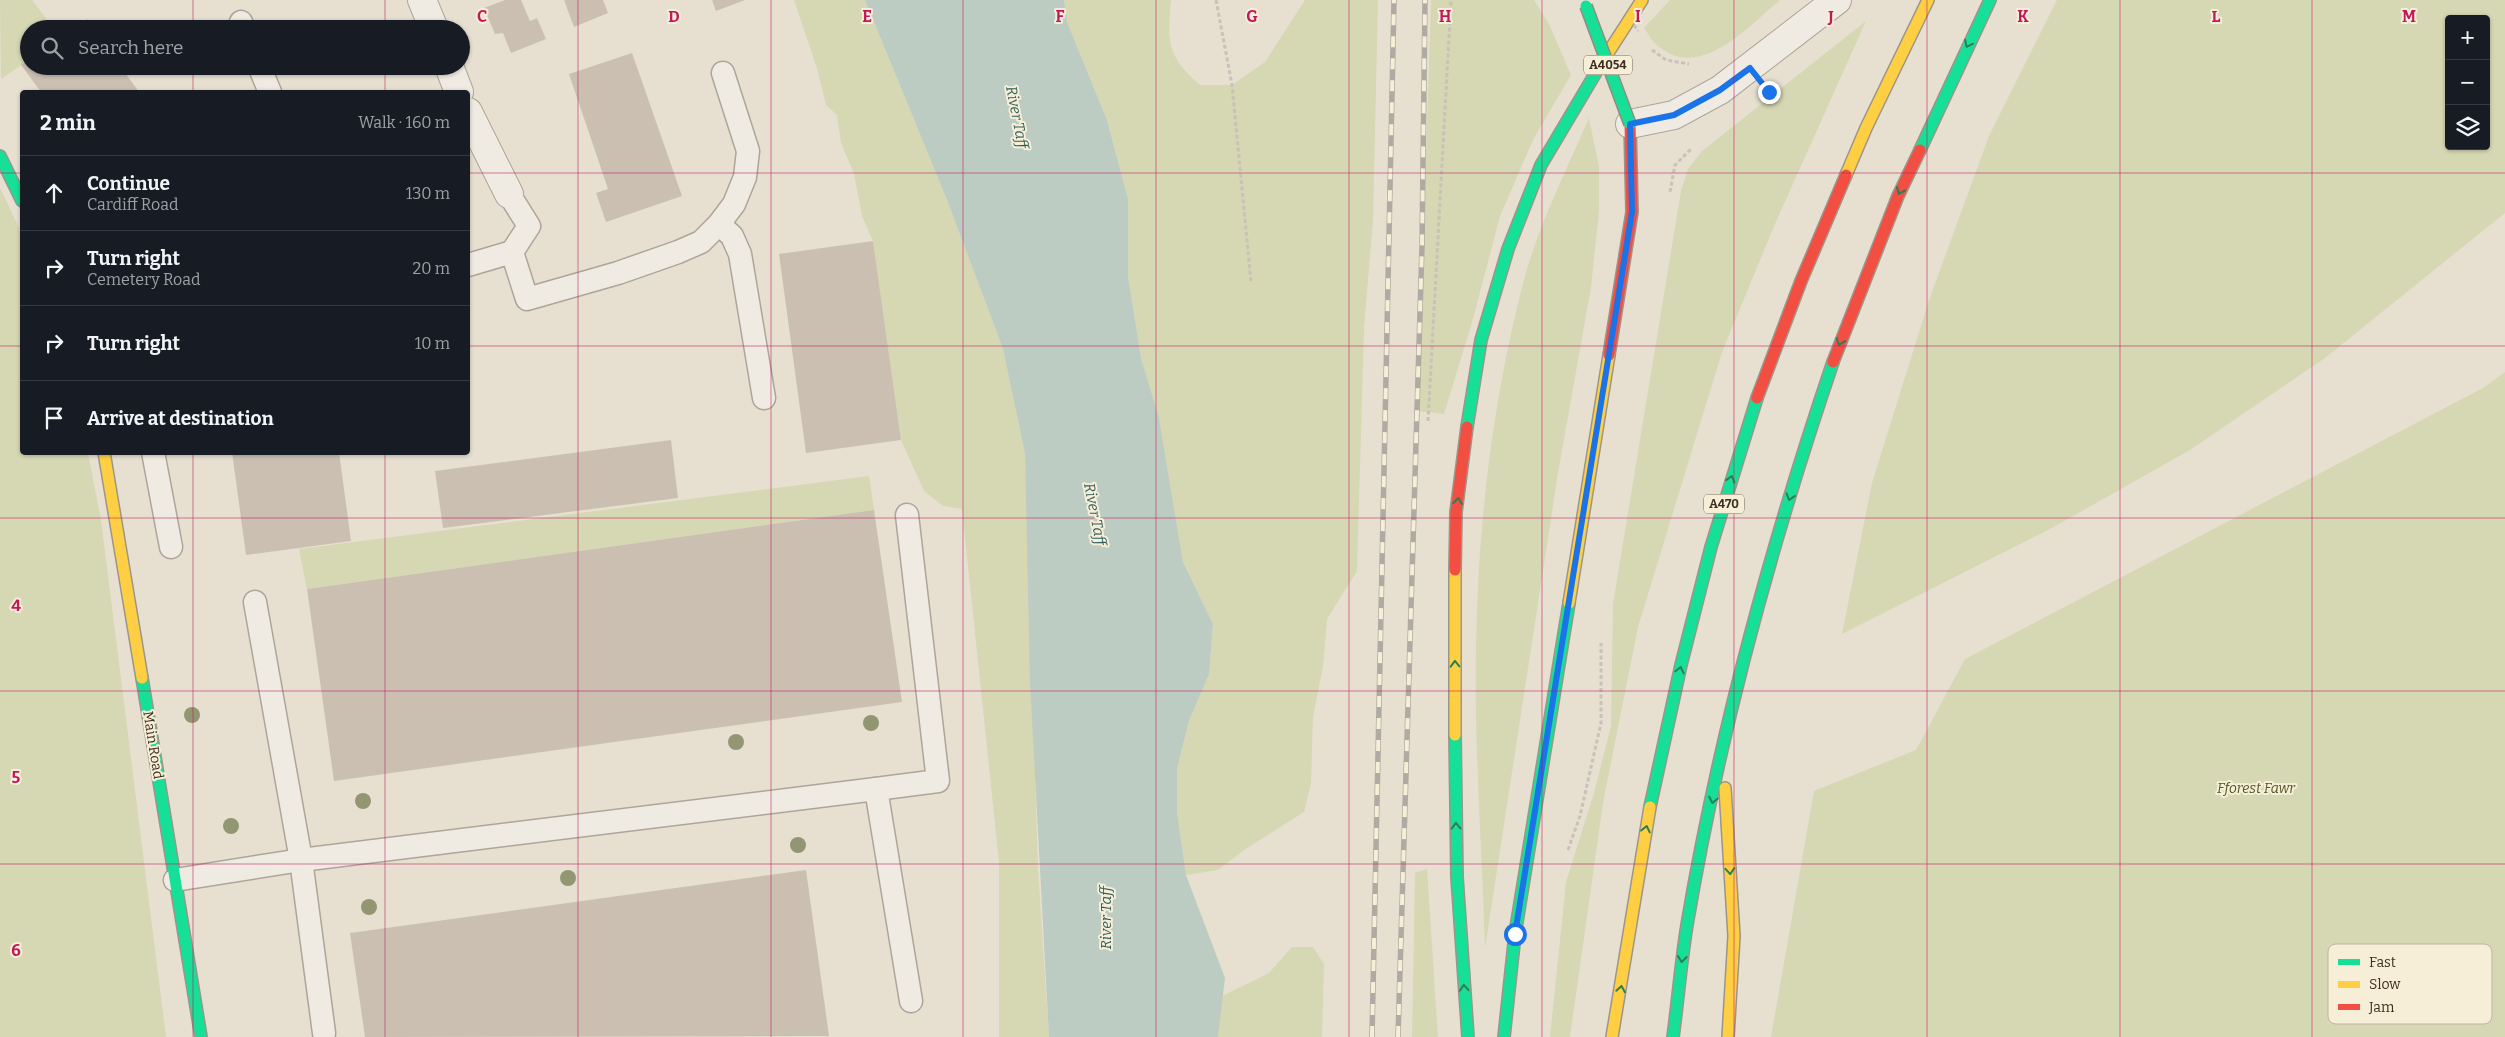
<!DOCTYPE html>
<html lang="en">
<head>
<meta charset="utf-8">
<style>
	body { margin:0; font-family:Bitter,serif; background:#242831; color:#f1f3f6 }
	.controls { position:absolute; right:15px; top:15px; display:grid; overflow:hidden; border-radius:5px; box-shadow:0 1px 4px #0004 }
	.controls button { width:45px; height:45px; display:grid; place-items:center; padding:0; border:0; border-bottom:1px solid #363941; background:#171b24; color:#f1f3f6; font:25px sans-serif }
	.stop { position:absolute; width:15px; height:15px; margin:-11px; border:4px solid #1a73e8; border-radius:50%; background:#fff }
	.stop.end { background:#1a73e8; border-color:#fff; box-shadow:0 1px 5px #0008 }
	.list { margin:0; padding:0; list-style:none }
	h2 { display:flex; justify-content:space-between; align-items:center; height:65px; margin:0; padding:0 20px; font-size:21px }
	h2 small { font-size:16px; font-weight:400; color:#9ea1a6 }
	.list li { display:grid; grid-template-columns:32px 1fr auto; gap:15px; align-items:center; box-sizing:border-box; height:75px; padding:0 20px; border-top:1px solid #363941 }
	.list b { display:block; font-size:19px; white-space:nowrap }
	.list p { margin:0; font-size:16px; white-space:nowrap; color:#9ea1a6 }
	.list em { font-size:16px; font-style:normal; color:#9ea1a6 }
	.icon { flex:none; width:28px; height:28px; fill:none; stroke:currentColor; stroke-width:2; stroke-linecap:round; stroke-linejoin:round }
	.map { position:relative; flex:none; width:2505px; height:1037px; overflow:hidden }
	.search { position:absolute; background:#171b24; box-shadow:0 1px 4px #0004; left:20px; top:20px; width:450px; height:55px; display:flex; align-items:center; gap:12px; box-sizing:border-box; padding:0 18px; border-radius:28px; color:#9ea1a6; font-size:19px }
	.panel { position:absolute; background:#171b24; box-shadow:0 1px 4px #0004; left:20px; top:90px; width:450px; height:365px; border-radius:5px }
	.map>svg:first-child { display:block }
	.green { fill:#d6d7b3; fill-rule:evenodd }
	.water { fill:#bcccc2 }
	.building { fill:#cbbfb2 }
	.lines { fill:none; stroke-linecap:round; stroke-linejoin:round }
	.lane-casing { stroke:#ada599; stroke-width:25 }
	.street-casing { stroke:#ada599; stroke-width:30 }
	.fast-casing { stroke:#9c958a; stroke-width:14 }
	.slow-casing { stroke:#9c958a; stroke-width:14 }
	.jam-casing { stroke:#9c958a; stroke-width:14 }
	.path { stroke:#c8c2b9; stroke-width:3; stroke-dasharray:4 2.5; stroke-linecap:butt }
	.lane { stroke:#efebe3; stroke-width:22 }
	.street { stroke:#efebe3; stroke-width:28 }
	.fast { stroke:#16e098; stroke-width:11 }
	.slow { stroke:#ffcf43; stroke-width:11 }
	.jam { stroke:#f24e42; stroke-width:11 }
	.rail-casing { stroke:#afaaa2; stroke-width:5.5 }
	.rail { stroke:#f7eed8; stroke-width:4; stroke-dasharray:11; stroke-linecap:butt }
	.fast-bridge-casing { stroke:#928b80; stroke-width:14; stroke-linecap:butt }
	.path-bridge { stroke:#c8c2b9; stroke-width:3; stroke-dasharray:4 2.5; stroke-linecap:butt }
	.fast-bridge { stroke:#16e098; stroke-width:11 }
	.tree { fill:#929673 }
	.oneway { stroke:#2b7e56 }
	.route { stroke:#1a73e8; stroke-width:6 }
	.grid { fill:none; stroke:#c2185b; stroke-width:1; stroke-opacity:0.55 }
	.labels { text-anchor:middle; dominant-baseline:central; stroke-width:4; stroke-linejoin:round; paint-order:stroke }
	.shield { fill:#f7eed8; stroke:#756857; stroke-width:1 }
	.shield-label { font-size:12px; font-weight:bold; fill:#3d2e20 }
	.street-label { font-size:14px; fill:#3d2e20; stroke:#f7eed8 }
	.park-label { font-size:14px; font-style:italic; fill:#4d5a26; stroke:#f7eed8 }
	.water-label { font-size:15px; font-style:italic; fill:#2f5d5a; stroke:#f7eed8 }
	.key { fill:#f7eed8; stroke:#bfb4a1; stroke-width:1 }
	.key-label { font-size:14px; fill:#3d2e20 }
	.grid-label { font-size:16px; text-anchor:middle; font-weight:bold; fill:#c2185b; stroke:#f7eed8; stroke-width:4; stroke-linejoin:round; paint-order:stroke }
</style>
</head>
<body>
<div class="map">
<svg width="2505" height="1037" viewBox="0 0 2505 1037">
	<rect width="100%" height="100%" fill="#e7e0d1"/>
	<!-- green -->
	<g class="green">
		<polygon points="0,0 32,0 54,29 29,29 29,60 1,79"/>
		<polygon points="794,0 865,0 947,200 1003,349 1025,454 1038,868 1049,1037 999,1037 999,862 962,509 943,506 924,491 901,440 873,241 862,216 854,174 841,143 837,115 826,105 817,68"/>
		<path d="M1064 0H1171C1167 42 1167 56 1200 85H1232L1265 62 1305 0H1378L1373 221 1364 327 1357 571 1327 619 1323 667 1313 717 1311 783 1304 812 1244 850 1218 870 1186 875 1177 812V769L1189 721 1209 674 1213 624 1183 562 1159 418 1141 358 1128 276V199L1107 120 1067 22Z"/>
		<polygon points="1431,0 1534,0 1549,24 1571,75 1534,138 1500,216 1473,319 1444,414 1418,411"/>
		<path d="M1670 0H1780C1748 26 1701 82 1658 46 1652 42 1648 33 1644 28Z"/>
		<path d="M2057 0H2505V213L2325 358 2190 450 2050 529 1842 634 1872 483 1929 300 1989 136ZM2449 19H2486V146H2449Z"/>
		<polygon points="1866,21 1775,224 1722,352 1638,627 1603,803 1570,1037 1550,1037 1566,882 1594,793 1611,726 1613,604 1681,191 1688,169 1702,151"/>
		<path d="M1589 118 1599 167V211L1591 287 1558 473 1485 948C1482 848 1474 747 1476 646 1478 522 1493 396 1525 276 1540 222 1567 169 1589 118Z"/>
		<polygon points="0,188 22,234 22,452 88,453 101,520 166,1037 0,1037"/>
		<polygon points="2505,372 2505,1037 1771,1037 1814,791 1916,750 1965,659 2483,388"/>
		<polygon points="869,476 874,510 307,589 299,549"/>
		<polygon points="1427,869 1438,1037 1412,1037 1415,873"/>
		<polygon points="1292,947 1313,947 1324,964 1322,1037 1218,1037 1222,996 1269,973"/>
	</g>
	<!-- water -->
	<polygon class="water" points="865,0 1064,0 1067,22 1107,120 1128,199 1128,276 1141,358 1159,418 1183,562 1213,624 1209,674 1189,721 1177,769 1177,812 1186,875 1225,978 1218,1037 1049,1037 1030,682 1025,454 1003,349 947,200"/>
	<!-- building -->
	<g class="building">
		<polygon points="505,0 521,0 530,21 537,18 546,39 511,53 503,33 495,34 484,8"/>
		<polygon points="564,0 603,0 608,13 574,27"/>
		<polygon points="712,0 745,0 716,11"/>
		<polygon points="87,19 94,29 74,29"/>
		<polygon points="632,53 682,196 606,222 596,193 608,189 569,74"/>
		<polygon points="29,60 29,66 120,66 139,92 41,92 21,65"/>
		<polygon points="873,241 901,440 806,453 779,254"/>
		<polygon points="671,440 678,498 443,528 435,471"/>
		<polygon points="232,452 339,452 351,541 246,555"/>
		<polygon points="874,510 902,702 334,781 307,589"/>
		<polygon points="806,870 829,1036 365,1037 350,933"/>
	</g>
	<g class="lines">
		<defs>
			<g id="lane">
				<polyline points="241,22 244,29"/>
				<polyline points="259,66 270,92"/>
				<polyline points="509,194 529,226 512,252 527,299 618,273 678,252 701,242 719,224 734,204 745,177 748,151 723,73"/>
				<polyline points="719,224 732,236 740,254 764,398"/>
				<polyline points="468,265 512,252"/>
				<polyline points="153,452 171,547"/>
				<polyline points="255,602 301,860 324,1033"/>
				<polyline points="876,789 938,781 907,515"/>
				<polyline points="175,880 301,860 876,789 911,1001"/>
			</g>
			<g id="street">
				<polyline points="422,0 434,29"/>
				<polyline points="449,66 459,92"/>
				<polyline points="468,112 509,194"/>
				<polyline points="1630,124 1674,115 1720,90 1837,0"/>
			</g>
			<g id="fast">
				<polyline points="1920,150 1990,0"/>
				<polyline points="0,156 22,201"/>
				<polyline points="1467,427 1481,340 1508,249 1541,165 1604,59"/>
				<polyline points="142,678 201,1037"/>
				<polyline points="1455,735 1457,877 1468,1037"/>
				<polyline points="1650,807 1681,665 1711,547 1757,398"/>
				<polyline points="1504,1037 1515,934 1569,603"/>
				<path d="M1673 1037C1678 1000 1681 962 1687 925 1719 734 1771 545 1833 362"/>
			</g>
			<g id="slow">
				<polyline points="1604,59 1642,0"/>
				<polyline points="1846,175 1866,128 1928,0"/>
				<polyline points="104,452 142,678"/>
				<polyline points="1455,570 1455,735"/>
				<polyline points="1569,603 1609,355"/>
				<polyline points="1725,788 1734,936 1728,1037"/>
				<polyline points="1612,1037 1650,807"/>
			</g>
			<g id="jam">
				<polyline points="1609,355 1632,212 1630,124"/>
				<polyline points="1833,362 1898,196 1920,150"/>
				<polyline points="1757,398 1801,281 1846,175"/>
				<polyline points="1455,570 1456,512 1467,427"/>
			</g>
		</defs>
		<!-- lane casing -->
		<use href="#lane" class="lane-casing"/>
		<!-- street casing -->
		<use href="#street" class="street-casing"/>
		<!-- fast casing -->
		<use href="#fast" class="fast-casing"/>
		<!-- slow casing -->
		<use href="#slow" class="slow-casing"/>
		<!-- jam casing -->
		<use href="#jam" class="jam-casing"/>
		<!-- path -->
		<g class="path">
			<polyline points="1216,0 1232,85 1251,282"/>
			<polyline points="1652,50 1666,60 1689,64"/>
			<polyline points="1670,192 1675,165 1692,148"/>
			<polyline points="1428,421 1451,0"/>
			<polyline points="1568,850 1580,816 1601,723 1601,643"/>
		</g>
		<!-- lane -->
		<use href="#lane" class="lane"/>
		<!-- street -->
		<use href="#street" class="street"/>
		<!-- fast -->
		<use href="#fast" class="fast"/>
		<!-- slow -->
		<use href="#slow" class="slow"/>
		<!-- jam -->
		<use href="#jam" class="jam"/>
		<defs>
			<g id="rail">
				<polyline points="1372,1037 1394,0"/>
				<polyline points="1398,1037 1422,246 1425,0"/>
			</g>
		</defs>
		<!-- rail casing -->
		<use href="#rail" class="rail-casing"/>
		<!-- rail -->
		<use href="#rail" class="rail"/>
		<defs>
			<polyline id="fast-bridge" points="1586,6 1630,124"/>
		</defs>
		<!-- fast-bridge casing -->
		<use href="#fast-bridge" class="fast-bridge-casing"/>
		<!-- path-bridge -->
		<polyline class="path-bridge" points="1634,25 1638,31"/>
		<!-- fast-bridge -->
		<use href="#fast-bridge" class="fast-bridge"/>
	</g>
	<!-- trees -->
	<g class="tree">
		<circle cx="192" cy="715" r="8"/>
		<circle cx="871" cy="723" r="8"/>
		<circle cx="736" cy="742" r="8"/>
		<circle cx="363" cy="801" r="8"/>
		<circle cx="231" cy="826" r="8"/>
		<circle cx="798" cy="845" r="8"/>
		<circle cx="568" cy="878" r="8"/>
		<circle cx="369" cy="907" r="8"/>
	</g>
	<!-- one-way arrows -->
	<defs><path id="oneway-chevron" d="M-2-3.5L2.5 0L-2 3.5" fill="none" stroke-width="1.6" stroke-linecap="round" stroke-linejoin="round" transform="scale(1.25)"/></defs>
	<g class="oneway">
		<use href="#oneway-chevron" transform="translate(1968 44) rotate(116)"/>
		<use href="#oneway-chevron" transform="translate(1900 191) rotate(114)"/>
		<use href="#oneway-chevron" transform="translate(1840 342) rotate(109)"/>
		<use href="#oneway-chevron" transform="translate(1731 479) rotate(-73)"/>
		<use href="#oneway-chevron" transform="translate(1790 497) rotate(107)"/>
		<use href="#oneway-chevron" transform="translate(1458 501) rotate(-83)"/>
		<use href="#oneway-chevron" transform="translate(1455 664) rotate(-91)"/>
		<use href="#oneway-chevron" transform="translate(1680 670) rotate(-77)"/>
		<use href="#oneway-chevron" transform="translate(1713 800) rotate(102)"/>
		<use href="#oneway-chevron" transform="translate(1456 826) rotate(-91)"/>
		<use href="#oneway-chevron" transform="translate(1646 829) rotate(-78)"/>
		<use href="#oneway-chevron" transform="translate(1730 871) rotate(86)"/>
		<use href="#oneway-chevron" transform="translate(1682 959) rotate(97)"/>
		<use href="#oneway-chevron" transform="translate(1464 988) rotate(-94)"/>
		<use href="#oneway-chevron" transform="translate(1621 989) rotate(-81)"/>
	</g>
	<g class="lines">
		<!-- route -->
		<polyline class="route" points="1515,934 1632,212 1630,124 1674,115 1720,90 1750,68 1769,92"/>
	</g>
	<!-- grid -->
	<path class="grid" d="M193 0V29M385 0V29M578 0V1037M771 0V1037M963 0V1037M1156 0V1037M1349 0V1037M1542 0V1037M1734 0V1037M1927 0V1037M2120 0V1037M2312 0V1037M193 66V92M385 66V92M0 173H22M468 173H2505M0 346H22M468 346H2505M193 452V1037M385 452V1037M0 518H2505M0 691H2505M0 864H2505"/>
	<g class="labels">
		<!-- shield labels -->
		<g class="shield">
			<rect x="1584" y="55.5" width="48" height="19" rx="4"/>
			<rect x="1704" y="494.5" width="40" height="19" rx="4"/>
		</g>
		<g class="shield-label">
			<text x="1608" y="65">A4054</text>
			<text x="1724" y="504">A470</text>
		</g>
		<!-- street labels -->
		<g class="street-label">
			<text transform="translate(153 745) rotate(81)">Main Road</text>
		</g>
		<!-- park labels -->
		<g class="park-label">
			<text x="2256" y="788">Fforest Fawr</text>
		</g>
		<!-- water labels -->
		<g class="water-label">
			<text transform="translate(1017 117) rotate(79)">River Taff</text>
			<text transform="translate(1095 514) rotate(79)">River Taff</text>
			<text transform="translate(1106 918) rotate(-90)">River Taff</text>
		</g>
	</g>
	<!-- legend -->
	<rect x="2328" y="944" width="164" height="80" rx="8" class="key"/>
	<rect x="2338" y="959" width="22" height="6" fill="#16e098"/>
	<rect x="2338" y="981" width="22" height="7" fill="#ffcf43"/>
	<rect x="2338" y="1004" width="22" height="6" fill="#f24e42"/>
	<g class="key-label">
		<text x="2369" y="967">Fast</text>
		<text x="2369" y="989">Slow</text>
		<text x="2369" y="1012">Jam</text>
	</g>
	<g class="grid-label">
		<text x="482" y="22">C</text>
		<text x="674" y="22">D</text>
		<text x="867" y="22">E</text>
		<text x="1060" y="22">F</text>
		<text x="1252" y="22">G</text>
		<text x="1445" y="22">H</text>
		<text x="1638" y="22">I</text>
		<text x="1831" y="22">J</text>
		<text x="2023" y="22">K</text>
		<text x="2216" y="22">L</text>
		<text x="2409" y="22">M</text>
		<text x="16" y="611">4</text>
		<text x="16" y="783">5</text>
		<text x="16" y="956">6</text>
	</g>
</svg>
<div class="controls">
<button>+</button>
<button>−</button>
<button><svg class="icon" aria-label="layers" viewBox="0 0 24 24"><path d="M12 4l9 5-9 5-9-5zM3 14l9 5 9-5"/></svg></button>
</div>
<div class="stop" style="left:1515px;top:934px"></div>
<div class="stop end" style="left:1769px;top:92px"></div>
<div class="search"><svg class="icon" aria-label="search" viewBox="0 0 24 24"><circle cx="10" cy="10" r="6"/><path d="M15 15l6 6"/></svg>Search here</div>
<section class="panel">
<h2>2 min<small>Walk · 160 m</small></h2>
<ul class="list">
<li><svg class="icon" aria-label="ahead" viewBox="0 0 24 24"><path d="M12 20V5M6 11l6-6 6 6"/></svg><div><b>Continue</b><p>Cardiff Road</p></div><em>130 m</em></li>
<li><svg class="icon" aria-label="right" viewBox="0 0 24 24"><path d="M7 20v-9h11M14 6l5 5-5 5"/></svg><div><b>Turn right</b><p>Cemetery Road</p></div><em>20 m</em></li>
<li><svg class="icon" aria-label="right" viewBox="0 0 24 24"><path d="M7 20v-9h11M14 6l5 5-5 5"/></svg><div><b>Turn right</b></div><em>10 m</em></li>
<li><svg class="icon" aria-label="arrive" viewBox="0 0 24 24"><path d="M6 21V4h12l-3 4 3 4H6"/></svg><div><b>Arrive at destination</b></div></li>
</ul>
</section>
</div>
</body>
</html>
